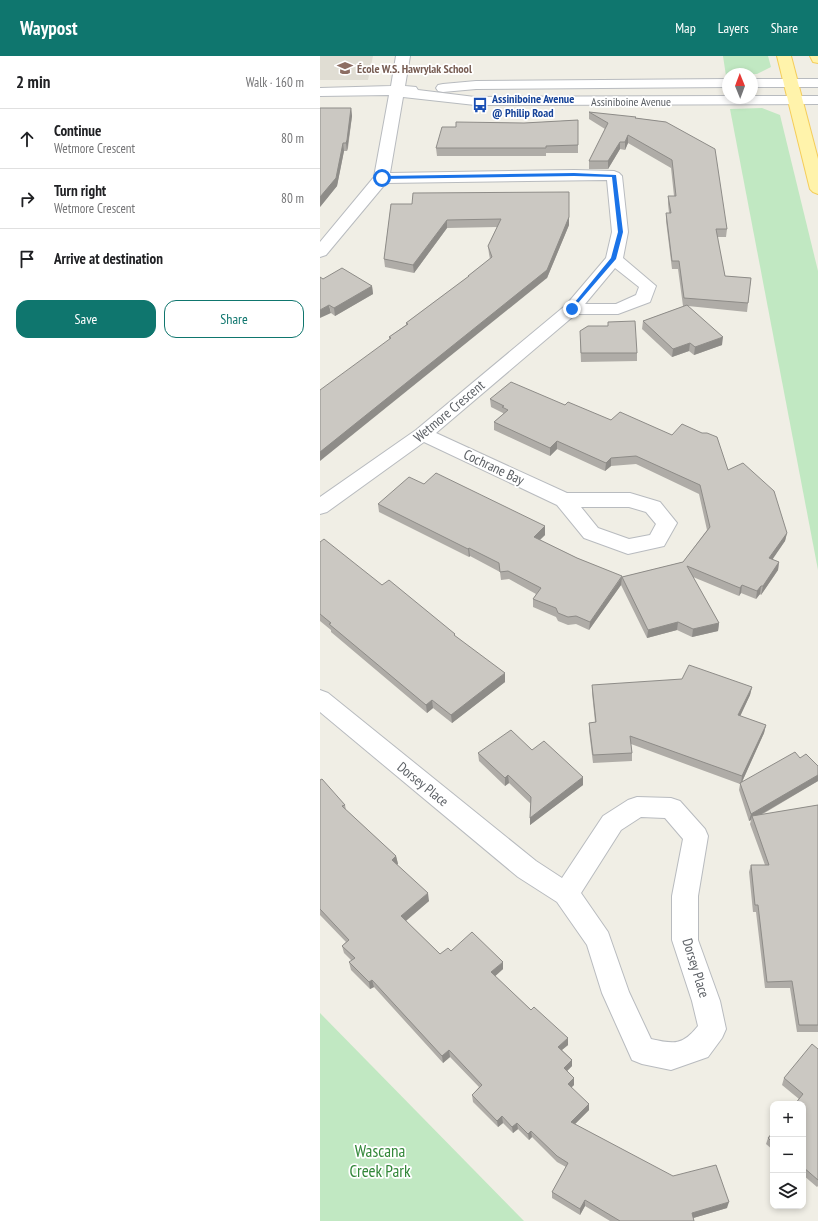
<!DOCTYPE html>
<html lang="en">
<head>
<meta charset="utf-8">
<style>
	body { margin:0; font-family:"PT Sans Narrow",sans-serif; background:#f6f6f6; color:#202124 }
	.controls { position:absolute; right:12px; bottom:12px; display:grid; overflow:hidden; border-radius:8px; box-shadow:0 2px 6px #0003 }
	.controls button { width:36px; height:36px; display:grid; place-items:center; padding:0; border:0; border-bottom:1px solid #e0e0e0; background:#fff; color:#202124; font:20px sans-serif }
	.compass { position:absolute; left:402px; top:12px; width:36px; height:36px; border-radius:50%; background:#fff; box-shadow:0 2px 6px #0003; rotate:359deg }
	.stop { position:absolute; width:12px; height:12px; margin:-9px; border:3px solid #1a73e8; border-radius:50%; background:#fff }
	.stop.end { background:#1a73e8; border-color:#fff; box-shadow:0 1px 4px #0008 }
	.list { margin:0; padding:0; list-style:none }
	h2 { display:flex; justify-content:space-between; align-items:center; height:52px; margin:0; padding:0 16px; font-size:17px }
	h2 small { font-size:13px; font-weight:400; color:#757577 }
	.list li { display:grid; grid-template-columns:26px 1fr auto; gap:12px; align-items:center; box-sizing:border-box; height:60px; padding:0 16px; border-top:1px solid #e0e0e0 }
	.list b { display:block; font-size:15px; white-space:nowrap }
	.list p { margin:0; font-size:13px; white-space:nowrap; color:#757577 }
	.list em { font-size:13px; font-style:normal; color:#757577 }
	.actions { display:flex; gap:8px; padding:12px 16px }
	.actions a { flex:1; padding:9px 0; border:1px solid #0f766e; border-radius:12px; text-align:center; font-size:14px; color:#0f766e }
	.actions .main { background:#0f766e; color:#fff }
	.icon { flex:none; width:22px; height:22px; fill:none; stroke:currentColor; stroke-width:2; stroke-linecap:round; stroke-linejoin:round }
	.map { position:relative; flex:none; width:498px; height:1165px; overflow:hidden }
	header { display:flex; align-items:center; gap:24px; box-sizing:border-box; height:56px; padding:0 20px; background:#0f766e; color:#fff }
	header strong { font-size:19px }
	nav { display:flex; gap:22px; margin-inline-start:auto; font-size:14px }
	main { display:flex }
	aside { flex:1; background:#fff }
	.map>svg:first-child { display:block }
	.education { fill:#e0ddd3 }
	.green { fill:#c1e8c2 }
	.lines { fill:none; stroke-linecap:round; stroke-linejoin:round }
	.minor-casing { stroke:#b8bbbf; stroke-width:2 }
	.major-casing { stroke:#f5cd59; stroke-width:2 }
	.minor { fill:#fff; fill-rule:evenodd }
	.major { fill:#fff3ab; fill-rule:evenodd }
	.wall { fill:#afaca7 }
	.shaded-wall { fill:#8e8c88 }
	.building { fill:#cbc8c2; stroke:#8e8c88 }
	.route { fill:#1a73e8 }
	.labels { text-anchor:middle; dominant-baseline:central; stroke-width:3.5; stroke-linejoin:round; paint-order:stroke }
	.far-education-label { font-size:12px; font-weight:bold; fill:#785e54; stroke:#fff; text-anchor:start }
	.far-transit-label { font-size:12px; font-weight:bold; fill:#164399; stroke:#fff; text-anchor:start }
	.far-street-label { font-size:12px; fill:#5d6166; stroke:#fff }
	.street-label { font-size:14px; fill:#5d6166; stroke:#fff }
	.near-park-label { font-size:17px; fill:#338739; stroke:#fff }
</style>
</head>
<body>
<header>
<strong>Waypost</strong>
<nav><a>Map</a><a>Layers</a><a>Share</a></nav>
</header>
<main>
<aside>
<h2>2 min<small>Walk · 160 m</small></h2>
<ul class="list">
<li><svg class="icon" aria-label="ahead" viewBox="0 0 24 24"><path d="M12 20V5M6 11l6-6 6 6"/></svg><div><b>Continue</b><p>Wetmore Crescent</p></div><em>80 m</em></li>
<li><svg class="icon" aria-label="right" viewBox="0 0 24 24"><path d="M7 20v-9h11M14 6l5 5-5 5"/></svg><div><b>Turn right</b><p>Wetmore Crescent</p></div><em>80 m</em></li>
<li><svg class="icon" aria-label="arrive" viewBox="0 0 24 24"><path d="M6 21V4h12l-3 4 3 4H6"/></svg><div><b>Arrive at destination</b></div></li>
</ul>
<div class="actions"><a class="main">Save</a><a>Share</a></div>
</aside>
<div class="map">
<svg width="498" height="1165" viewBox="0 0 498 1165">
	<rect width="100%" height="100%" fill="#f0eee5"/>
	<!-- education -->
	<polygon class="education" points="0,0 53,0 48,24 0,24"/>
	<!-- green -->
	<g class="green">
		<polygon points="403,0 448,0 451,11 437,18 408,18 406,20"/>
		<polygon points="442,52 460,59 498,215 498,514 410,53"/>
		<polygon points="0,957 204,1165 0,1165"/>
	</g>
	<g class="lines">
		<defs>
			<g id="minor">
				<path d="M76 0H90L85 30 96 31 98 34 155 41 408 40V42H432V40H498V48L155 49 83 41 70 117 254 114 294 115 299 117 302 120 308 176 303 202 336 230 330 246 298 258H256L116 377 247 437H310L340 446 357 467 344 490 308 498 264 482 237 449 104 386 7 456 0 458V441L96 374 246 249 286 202 292 176 287 124 66 127 6 199 0 201V186L54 121 69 39 0 40V32L71 30ZM295 212 319 231 316 239 296 248H265ZM261 451H309L326 456 336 468 330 479 309 483 278 472Z"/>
				<polygon points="408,23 408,31 156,33 123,36 118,35 116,32 118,29 123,28 156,25"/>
				<rect x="432" y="23" width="66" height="8"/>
				<path d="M0 634 8 637 216 805 242 822 283 760 308 744 317 741 351 742 360 745 385 773 388 780 378 840V884L400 945 406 973 402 982 388 1001 351 1014 322 1008 312 1004 282 937 267 889 237 846 198 821 0 656ZM321 761 345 762 363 783 352 840V884L372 945 378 970C362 990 354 988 331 983L309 936 288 876 261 837 301 774Z"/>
			</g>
			<g id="major">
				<polygon points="457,0 471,0 498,103 498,138 493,136 490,133"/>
				<polygon points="490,0 498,0 498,7 493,6"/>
			</g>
		</defs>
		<!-- minor casing -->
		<use href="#minor" class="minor-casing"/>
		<!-- major casing -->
		<use href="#major" class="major-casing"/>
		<!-- minor -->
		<use href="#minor" class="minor"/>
		<!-- major -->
		<use href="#major" class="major"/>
	</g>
	<!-- wall -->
	<g class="wall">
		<polygon points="31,52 32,60 28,92 27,95 24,95 17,130 0,151"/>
		<polygon points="269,56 346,66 407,173 406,181 397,181 405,220 431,222 427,256 368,250 402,289 374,299 369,295 352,301 322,273 323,265 364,250 363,250 358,213 352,213 346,165 346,157 349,157 348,148 348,140 354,140 351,112 308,87 305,94 300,93 288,113 269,113 269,105 285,73 269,63"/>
		<polygon points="258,64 258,97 226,97 226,100 117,100 116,92 136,71"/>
		<polygon points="71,148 249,169 227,222 69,283 69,281 86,269 86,267 148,221 148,220 170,203 169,198 168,190 177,171 127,172 94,217 65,211 64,203"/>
		<polygon points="3,223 52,230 53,238 15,260 11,257"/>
		<polygon points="288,266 317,297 317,305 261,306 260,283 288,270"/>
		<polygon points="170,343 245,349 408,414 467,477 465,485 452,503 459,506 458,514 441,539 440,538 436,543 421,537 419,540 373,521 399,567 398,575 372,581 357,574 327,582 301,529 269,574 256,568 248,569 238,565 236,561 213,551 213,543 216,538 189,523 181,524 180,516 150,500 149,501 59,456 58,448 104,428 225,470 225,479 220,484 257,502 302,521 363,506 387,474 379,438 316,408 291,410 285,415 237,393 230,400 174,374 174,366 183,358 183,357 171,351"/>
		<polygon points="0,486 135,580 185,626 132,667 113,652 107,657 11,576 11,574 0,565"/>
		<polygon points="272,629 432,631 430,639 420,660 446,669 444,677 422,726 480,702 498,710 498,725 441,759 498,749 498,976 477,976 470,932 445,932 436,856 433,856 429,816 431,809 445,809 430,768 431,764 429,765 419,734 420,728 311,688 312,697 312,705 273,707 269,675 269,667 275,666 272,637"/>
		<polygon points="212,694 263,729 210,769 210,762 211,748 189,727 185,730 159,705 158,697"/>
		<polygon points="0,724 25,749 26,754 76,800 78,808 77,809 109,845 86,865 120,898 131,895 183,913 175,920 211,954 248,982 248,989 242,994 252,1004 252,1010 247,1015 254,1022 254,1029 251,1031 269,1054 255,1068 407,1152 373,1162 374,1165 290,1165 265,1150 260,1159 232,1142 232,1136 246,1111 237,1106 212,1081 209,1084 198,1073 193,1077 183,1067 178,1071 153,1046 152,1039 159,1031 130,1001 123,1007 54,931 50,933 31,914 29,906 32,905 24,897 22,890 26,886 0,859"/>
		<polygon points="498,993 498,1130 497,1131 483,1119 483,1048 479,1043 462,1029 464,1022"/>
		<polygon points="453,1076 453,1094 446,1088 448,1082"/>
	</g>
	<!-- shaded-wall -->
	<g class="shaded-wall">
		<polygon points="31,52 32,60 27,95 26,87"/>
		<polygon points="308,79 308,87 305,94 305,86"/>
		<polygon points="300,86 300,93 288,113 288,105"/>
		<polygon points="23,87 24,95 17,130 0,151 0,141"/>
		<polygon points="249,136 249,169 227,222 0,405 0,396"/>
		<polygon points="127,164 127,172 94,217 93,209"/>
		<polygon points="52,230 53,238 15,260 14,252"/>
		<polygon points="9,249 11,257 0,262 0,254"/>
		<polygon points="403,281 402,289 374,299 375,291"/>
		<polygon points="370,287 369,295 352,301 353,293"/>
		<polygon points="237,385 237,393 230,400 230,392"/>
		<polygon points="291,402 291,410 285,415 286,407"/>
		<polygon points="225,470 225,479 214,489 214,481"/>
		<polygon points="467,477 465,485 448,510 449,502"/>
		<polygon points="149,492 150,500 149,501 148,493"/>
		<polygon points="459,506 458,514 441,539 443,530"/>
		<polygon points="302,521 301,529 269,574 270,566"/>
		<polygon points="422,529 421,537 419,540 420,532"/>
		<polygon points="441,530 440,538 436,543 437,535"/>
		<polygon points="358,566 357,574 327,582 328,574"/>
		<polygon points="399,567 398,575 372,581 373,573"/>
		<polygon points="185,617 185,626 132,667 131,659"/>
		<polygon points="432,631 430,639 417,667 418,659"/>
		<polygon points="112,644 113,652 107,657 106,649"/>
		<polygon points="446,669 444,677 421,728 422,720"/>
		<polygon points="188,719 189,727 185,730 185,722"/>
		<polygon points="498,719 498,725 433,763 432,760 431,764 429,765 431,758"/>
		<polygon points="263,721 263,729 210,769 210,762"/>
		<polygon points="76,800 78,808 73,811 72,804"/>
		<polygon points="108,837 109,845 82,868 81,860"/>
		<polygon points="183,906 183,913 172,923 171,916"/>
		<polygon points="52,924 54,931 50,933 49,926"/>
		<polygon points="248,982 248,989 238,997 238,991"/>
		<polygon points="129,994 130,1001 123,1007 122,1000"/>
		<polygon points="252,1004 252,1010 244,1018 244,1012"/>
		<polygon points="254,1022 254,1029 248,1035 248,1028"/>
		<polygon points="269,1048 269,1054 251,1072 251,1066"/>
		<polygon points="182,1060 183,1067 178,1071 177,1065"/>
		<polygon points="197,1067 198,1073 193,1077 192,1071"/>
		<polygon points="211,1075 212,1081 209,1084 208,1078"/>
		<polygon points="265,1144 265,1150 260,1159 260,1153"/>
		<polygon points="409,1146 407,1152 370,1163 372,1157"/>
	</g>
	<!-- building -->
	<g class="building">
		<polygon points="0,52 31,52 27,84 26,87 23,87 16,122 0,141"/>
		<polygon points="269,56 316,61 315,62 346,66 395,93 407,173 396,173 405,220 431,222 428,247 364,242 359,205 352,205 346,157 351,157 348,140 356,140 352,104 308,79 305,86 300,86 288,105 269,105 288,67"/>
		<polygon points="258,64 258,89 226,90 226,92 116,92 122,71 136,71 136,66 204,67"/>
		<polygon points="249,136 249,161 227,214 0,396 0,334 71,282 69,281 88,268 86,267 149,220 148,220 172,201 168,190 181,163 127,164 93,209 64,203 71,148 92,148 93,137"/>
		<polygon points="22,212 52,230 14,252 9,249 0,254 0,221 3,223"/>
		<polygon points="367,249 403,281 375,291 370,287 353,293 323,265"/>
		<polygon points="315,265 317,297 261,297 260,275 268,270 288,270 288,266"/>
		<polygon points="191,326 245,349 248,346 291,364 300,356 352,379 362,368 382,377 387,377 397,381 408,414 423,407 454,435 467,477 449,502 459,506 443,530 441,530 437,535 422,529 420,532 367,510 399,567 373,573 358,566 328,574 302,521 363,506 390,471 380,429 316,400 291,402 286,407 237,385 230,392 174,366 188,354 182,351 184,350 170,343"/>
		<polygon points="116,417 225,470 214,481 257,502 302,520 270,566 256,560 248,561 238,557 236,552 213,543 221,532 188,515 180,516 179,507 149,492 148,493 58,448 89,421 104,428"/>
		<polygon points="4,483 62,529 69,524 135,578 134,579 185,617 131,659 112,644 106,649 9,568 11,567 0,558 0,486"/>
		<polygon points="369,609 432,631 418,659 446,669 422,720 310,680 312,697 273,699 269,667 276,666 272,629 362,623"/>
		<polygon points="191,674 212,694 224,685 263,721 210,762 211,741 188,719 185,722 158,697"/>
		<polygon points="475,696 480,702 486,698 498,710 498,719 431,758 420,727"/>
		<polygon points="2,723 25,749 22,750 76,800 72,804 108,837 81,860 120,898 128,892 131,895 152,876 183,906 171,916 211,954 214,951 248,982 238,991 252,1004 244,1012 254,1022 248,1028 269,1048 251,1066 353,1120 396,1109 409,1146 372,1157 374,1165 300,1165 265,1144 260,1153 232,1136 248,1107 237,1100 211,1075 208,1078 197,1067 192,1071 182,1060 177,1065 152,1039 162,1029 129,994 122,1000 52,924 49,926 29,906 35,902 22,890 29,884 0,853 0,724"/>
		<polygon points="498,749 498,969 479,969 472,925 447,926 438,849 435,849 431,809 449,809 432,760"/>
		<polygon points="492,988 498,993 498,1124 483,1111 483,1048 475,1048 483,1038 464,1022"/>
		<polygon points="453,1076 453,1087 448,1082"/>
	</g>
	<!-- route -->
	<polygon class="route" points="254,117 296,119 303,176 296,203 252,254 250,254 250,252 291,202 298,176 292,121 254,120 62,123 59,122 62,120"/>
	<!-- icons -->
	<defs>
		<symbol id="school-bare" viewBox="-9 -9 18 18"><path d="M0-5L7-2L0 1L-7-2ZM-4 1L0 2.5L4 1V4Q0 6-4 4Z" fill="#8d6e63" stroke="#fff" stroke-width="2.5" paint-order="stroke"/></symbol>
		<symbol id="bus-bare" viewBox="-9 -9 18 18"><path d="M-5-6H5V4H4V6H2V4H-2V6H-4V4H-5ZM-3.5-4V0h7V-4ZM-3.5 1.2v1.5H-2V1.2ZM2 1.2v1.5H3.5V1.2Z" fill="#1a4fb4" stroke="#fff" stroke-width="2.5" paint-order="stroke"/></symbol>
	</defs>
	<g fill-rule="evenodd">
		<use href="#school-bare" x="14" y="1" width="22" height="22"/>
		<use href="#bus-bare" x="149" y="38" width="22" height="22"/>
	</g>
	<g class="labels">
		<!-- far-education labels -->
		<g class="far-education-label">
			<text x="37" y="12">École W.S. Hawrylak School</text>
		</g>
		<!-- far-transit labels -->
		<g class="far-transit-label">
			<text x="172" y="42">Assiniboine Avenue<tspan x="172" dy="14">@ Philip Road</tspan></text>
		</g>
		<!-- far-street labels -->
		<g class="far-street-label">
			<text x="311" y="45">Assiniboine Avenue</text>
		</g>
		<!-- street labels -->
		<g class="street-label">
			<text transform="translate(129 355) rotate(-40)">Wetmore Crescent</text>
			<text transform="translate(174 411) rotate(25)">Cochrane Bay</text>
			<text transform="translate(103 728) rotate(39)">Dorsey Place</text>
			<text transform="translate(376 912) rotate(73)">Dorsey Place</text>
		</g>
		<!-- near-park labels -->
		<g class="near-park-label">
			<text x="60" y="1095">Wascana<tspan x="60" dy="20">Creek Park</tspan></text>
		</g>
	</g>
</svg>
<div class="controls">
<button>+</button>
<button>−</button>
<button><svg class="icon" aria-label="layers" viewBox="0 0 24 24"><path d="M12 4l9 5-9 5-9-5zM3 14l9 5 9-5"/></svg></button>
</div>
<svg class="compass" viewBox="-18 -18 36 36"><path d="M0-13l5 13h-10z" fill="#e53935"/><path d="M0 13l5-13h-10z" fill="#757577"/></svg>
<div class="stop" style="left:62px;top:122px"></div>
<div class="stop end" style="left:252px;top:253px"></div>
</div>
</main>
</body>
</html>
